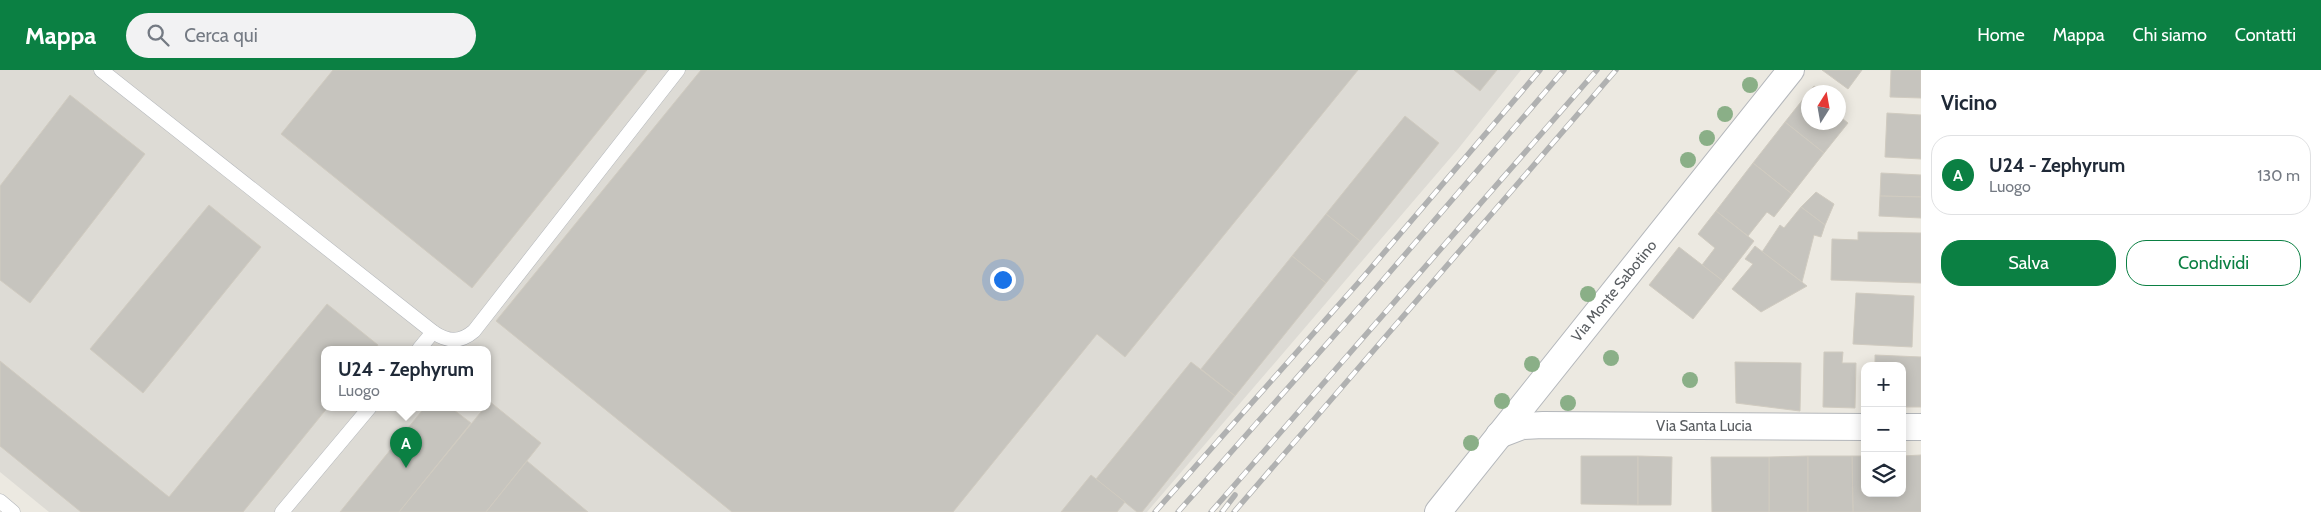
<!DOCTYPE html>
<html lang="it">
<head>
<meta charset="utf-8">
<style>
	body { margin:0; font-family:Cabin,sans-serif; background:#f2f2f3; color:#1f2937 }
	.controls { position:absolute; right:15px; bottom:15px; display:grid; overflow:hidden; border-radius:10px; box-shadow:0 2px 12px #0003 }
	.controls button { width:45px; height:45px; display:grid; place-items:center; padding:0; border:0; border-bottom:1px solid #e0e1e3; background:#fff; color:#1f2937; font:25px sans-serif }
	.compass { position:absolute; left:1801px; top:15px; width:45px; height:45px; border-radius:50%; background:#fff; box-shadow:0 2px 12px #0003; rotate:11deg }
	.you { position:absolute; left:1002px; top:209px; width:18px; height:18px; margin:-12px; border:4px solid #fff; border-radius:50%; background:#1a73e8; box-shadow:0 0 0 8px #1a73e833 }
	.badge { display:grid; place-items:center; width:32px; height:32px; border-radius:50%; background:#0b8043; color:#fff; font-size:16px; font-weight:700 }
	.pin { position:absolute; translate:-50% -41px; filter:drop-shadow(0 1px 2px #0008) }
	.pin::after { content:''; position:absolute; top:26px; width:18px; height:15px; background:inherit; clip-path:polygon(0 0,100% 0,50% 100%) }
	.popup { position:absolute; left:321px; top:276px; width:170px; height:65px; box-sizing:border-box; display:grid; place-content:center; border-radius:10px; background:#fff; filter:drop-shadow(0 1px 4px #0005); font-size:16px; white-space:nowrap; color:#747a83 }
	.popup b { font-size:19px; color:#1f2937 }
	.popup::after { content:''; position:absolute; left:50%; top:100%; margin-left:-10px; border:10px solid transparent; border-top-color:#fff }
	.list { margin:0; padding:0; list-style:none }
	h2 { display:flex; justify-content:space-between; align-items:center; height:65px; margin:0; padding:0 20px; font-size:21px }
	h2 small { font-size:16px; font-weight:400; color:#747a83 }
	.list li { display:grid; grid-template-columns:32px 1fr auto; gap:15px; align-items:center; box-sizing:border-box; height:80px; margin:0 10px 10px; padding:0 10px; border:1px solid #e0e1e3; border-radius:20px }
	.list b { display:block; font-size:19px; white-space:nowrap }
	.list p { margin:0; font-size:16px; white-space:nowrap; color:#747a83 }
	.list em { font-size:16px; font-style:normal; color:#747a83 }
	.actions { display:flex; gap:10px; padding:15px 20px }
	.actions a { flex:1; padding:11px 0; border:1px solid #0b8043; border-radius:20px; text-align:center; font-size:18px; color:#0b8043 }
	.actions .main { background:#0b8043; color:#fff }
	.icon { flex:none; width:28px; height:28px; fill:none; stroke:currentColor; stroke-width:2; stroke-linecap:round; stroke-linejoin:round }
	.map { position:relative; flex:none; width:1921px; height:442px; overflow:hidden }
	header { display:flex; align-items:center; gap:30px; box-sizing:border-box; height:70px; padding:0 25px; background:#0b8043; color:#fff }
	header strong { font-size:24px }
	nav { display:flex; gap:28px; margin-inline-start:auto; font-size:18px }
	.search { width:350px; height:45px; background:#f2f2f3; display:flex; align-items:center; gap:12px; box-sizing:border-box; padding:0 18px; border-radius:28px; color:#747a83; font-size:19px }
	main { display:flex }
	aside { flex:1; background:#fff }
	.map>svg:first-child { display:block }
	.industrial { fill:#dddbd5; fill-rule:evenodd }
	.building { fill:#c6c4be; stroke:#d0cbc0 }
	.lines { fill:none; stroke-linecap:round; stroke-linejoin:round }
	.lane-casing { stroke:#b4b7bb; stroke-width:15 }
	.street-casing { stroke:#b4b7bb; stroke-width:28 }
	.lane { stroke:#fff; stroke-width:14 }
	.street { stroke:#fff; stroke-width:26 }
	.rail-casing { stroke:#b0b1b1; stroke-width:5.5 }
	.rail { stroke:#fff; stroke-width:4; stroke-dasharray:11; stroke-linecap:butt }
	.tree { fill:#8aaf87 }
	.labels { text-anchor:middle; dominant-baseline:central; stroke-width:4.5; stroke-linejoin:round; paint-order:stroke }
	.street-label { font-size:15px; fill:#595d61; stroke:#fff }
</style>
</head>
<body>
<header>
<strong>Mappa</strong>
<div class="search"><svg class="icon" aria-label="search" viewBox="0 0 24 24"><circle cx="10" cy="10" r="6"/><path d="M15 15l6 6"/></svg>Cerca qui</div>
<nav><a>Home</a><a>Mappa</a><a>Chi siamo</a><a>Contatti</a></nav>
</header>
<main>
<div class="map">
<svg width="1921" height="442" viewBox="0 0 1921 442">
	<rect width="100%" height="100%" fill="#ece9e1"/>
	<!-- industrial -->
	<path class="industrial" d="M0 0H1521L1458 79 1147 442H49L0 402ZM325 279H487V337H325Z"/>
	<!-- building -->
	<g class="building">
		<polygon points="333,0 647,0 472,218 281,64"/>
		<polygon points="701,0 1358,0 1125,287 1097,264 953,442 732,442 496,251"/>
		<polygon points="1454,0 1497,0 1480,21"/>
		<polygon points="1822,0 1862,0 1848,19"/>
		<polygon points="1891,0 1921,0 1921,28 1890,27"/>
		<polygon points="1814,16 1823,22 1809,22"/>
		<polygon points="1808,23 1808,52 1838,52 1838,45 1848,53 1824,83 1785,52"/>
		<polygon points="70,25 145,84 30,233 0,210 0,116"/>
		<polygon points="1887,43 1921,45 1921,89 1885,87"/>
		<polygon points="1405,46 1439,73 1360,171 1326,144"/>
		<polygon points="1785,52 1824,83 1792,124 1753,93"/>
		<polygon points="1753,93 1792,124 1774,147 1767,142 1748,166 1716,141"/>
		<polygon points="1881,103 1921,105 1921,127 1880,126"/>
		<polygon points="1816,122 1834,134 1825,155 1801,137"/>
		<polygon points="1880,126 1921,127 1921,148 1879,146"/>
		<polygon points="209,135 261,177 143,323 90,279"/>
		<polygon points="1801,137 1825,155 1821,167 1814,165 1802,212 1762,182 1780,155 1784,158"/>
		<polygon points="1716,141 1754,171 1723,211 1702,195 1715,178 1698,164"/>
		<polygon points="1326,144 1360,171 1326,213 1292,186"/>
		<polygon points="1858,162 1921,163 1921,213 1831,210 1832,169 1858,170"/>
		<polygon points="1755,176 1807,216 1761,242 1732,219 1753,194 1745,189"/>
		<polygon points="1679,177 1723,211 1693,249 1649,215"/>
		<polygon points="1292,186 1326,213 1235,326 1201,299"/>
		<polygon points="1856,223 1914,226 1912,277 1853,274"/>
		<polygon points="327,234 378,275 375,279 325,279 325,337 328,337 243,442 81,442 0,376 0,291 169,427"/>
		<polygon points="1824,282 1843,282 1842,293 1856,293 1855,338 1823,337"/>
		<polygon points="1875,285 1921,287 1921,337 1902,337 1902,296 1875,296"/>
		<polygon points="1191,292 1235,326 1142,442 1137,442 1096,409"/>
		<polygon points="1735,292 1801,293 1800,341 1736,333"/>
		<polygon points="489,331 541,373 486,442 399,442 485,337 487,337"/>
		<polygon points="425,337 450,337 471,353 399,442 340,442"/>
		<polygon points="1921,385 1921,442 1853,442 1852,386 1865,386 1865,423 1902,423 1902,386"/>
		<polygon points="1581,386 1638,386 1638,435 1581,434"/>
		<polygon points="1638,386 1672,387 1671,435 1638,435"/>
		<polygon points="1808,386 1808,442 1769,442 1769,387"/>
		<polygon points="1808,386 1852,386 1853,442 1808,442"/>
		<polygon points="1711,387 1769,387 1769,442 1712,442"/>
		<polygon points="527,391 588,442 486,442"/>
		<polygon points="1091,405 1125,432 1117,442 1061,442"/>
	</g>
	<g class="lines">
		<defs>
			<g id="lane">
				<path d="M101 0 433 262C448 272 460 273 474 261L678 0"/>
				<polyline points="419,279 433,262"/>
				<polyline points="0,431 13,442"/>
				<polyline points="282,442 370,337"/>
			</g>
			<g id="street">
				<polyline points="1902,357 1921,357"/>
				<polyline points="1499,365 1522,356 1543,355 1865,357"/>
				<polyline points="1438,442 1791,0"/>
			</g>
		</defs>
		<!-- lane casing -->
		<use href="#lane" class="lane-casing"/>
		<!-- street casing -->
		<use href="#street" class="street-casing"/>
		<!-- lane -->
		<use href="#lane" class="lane"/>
		<!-- street -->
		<use href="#street" class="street"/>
		<defs>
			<g id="rail">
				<polyline points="1155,442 1359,212 1540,0"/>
				<polyline points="1178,442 1371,224 1564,0"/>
				<polyline points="1211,442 1597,0"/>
				<polyline points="1222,442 1235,425"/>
				<polyline points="1234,442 1616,0"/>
			</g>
		</defs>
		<!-- rail casing -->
		<use href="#rail" class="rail-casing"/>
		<!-- rail -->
		<use href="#rail" class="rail"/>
	</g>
	<!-- trees -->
	<g class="tree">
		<circle cx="1750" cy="15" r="8"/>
		<circle cx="1725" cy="44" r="8"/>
		<circle cx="1707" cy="68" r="8"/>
		<circle cx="1688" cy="90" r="8"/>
		<circle cx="1588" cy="224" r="8"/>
		<circle cx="1611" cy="288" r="8"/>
		<circle cx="1532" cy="294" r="8"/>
		<circle cx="1690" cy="310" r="8"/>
		<circle cx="1502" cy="331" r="8"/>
		<circle cx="1568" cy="333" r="8"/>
		<circle cx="1471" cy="373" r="8"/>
	</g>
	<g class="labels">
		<!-- street labels -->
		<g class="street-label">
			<text transform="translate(1614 221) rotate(-51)">Via Monte Sabotino</text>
			<text x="1704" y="356">Via Santa Lucia</text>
		</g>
	</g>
</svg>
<div class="controls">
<button>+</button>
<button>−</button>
<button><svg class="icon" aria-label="layers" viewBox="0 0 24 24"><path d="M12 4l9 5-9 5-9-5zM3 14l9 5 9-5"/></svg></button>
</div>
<svg class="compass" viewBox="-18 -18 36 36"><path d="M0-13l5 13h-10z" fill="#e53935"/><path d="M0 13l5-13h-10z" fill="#747a83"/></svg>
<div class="you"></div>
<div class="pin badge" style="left:406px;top:398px">A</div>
<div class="popup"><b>U24 - Zephyrum</b>Luogo</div>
</div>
<aside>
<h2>Vicino<small></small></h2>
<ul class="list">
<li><span class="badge">A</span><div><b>U24 - Zephyrum</b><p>Luogo</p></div><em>130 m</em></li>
</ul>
<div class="actions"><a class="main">Salva</a><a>Condividi</a></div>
</aside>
</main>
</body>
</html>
